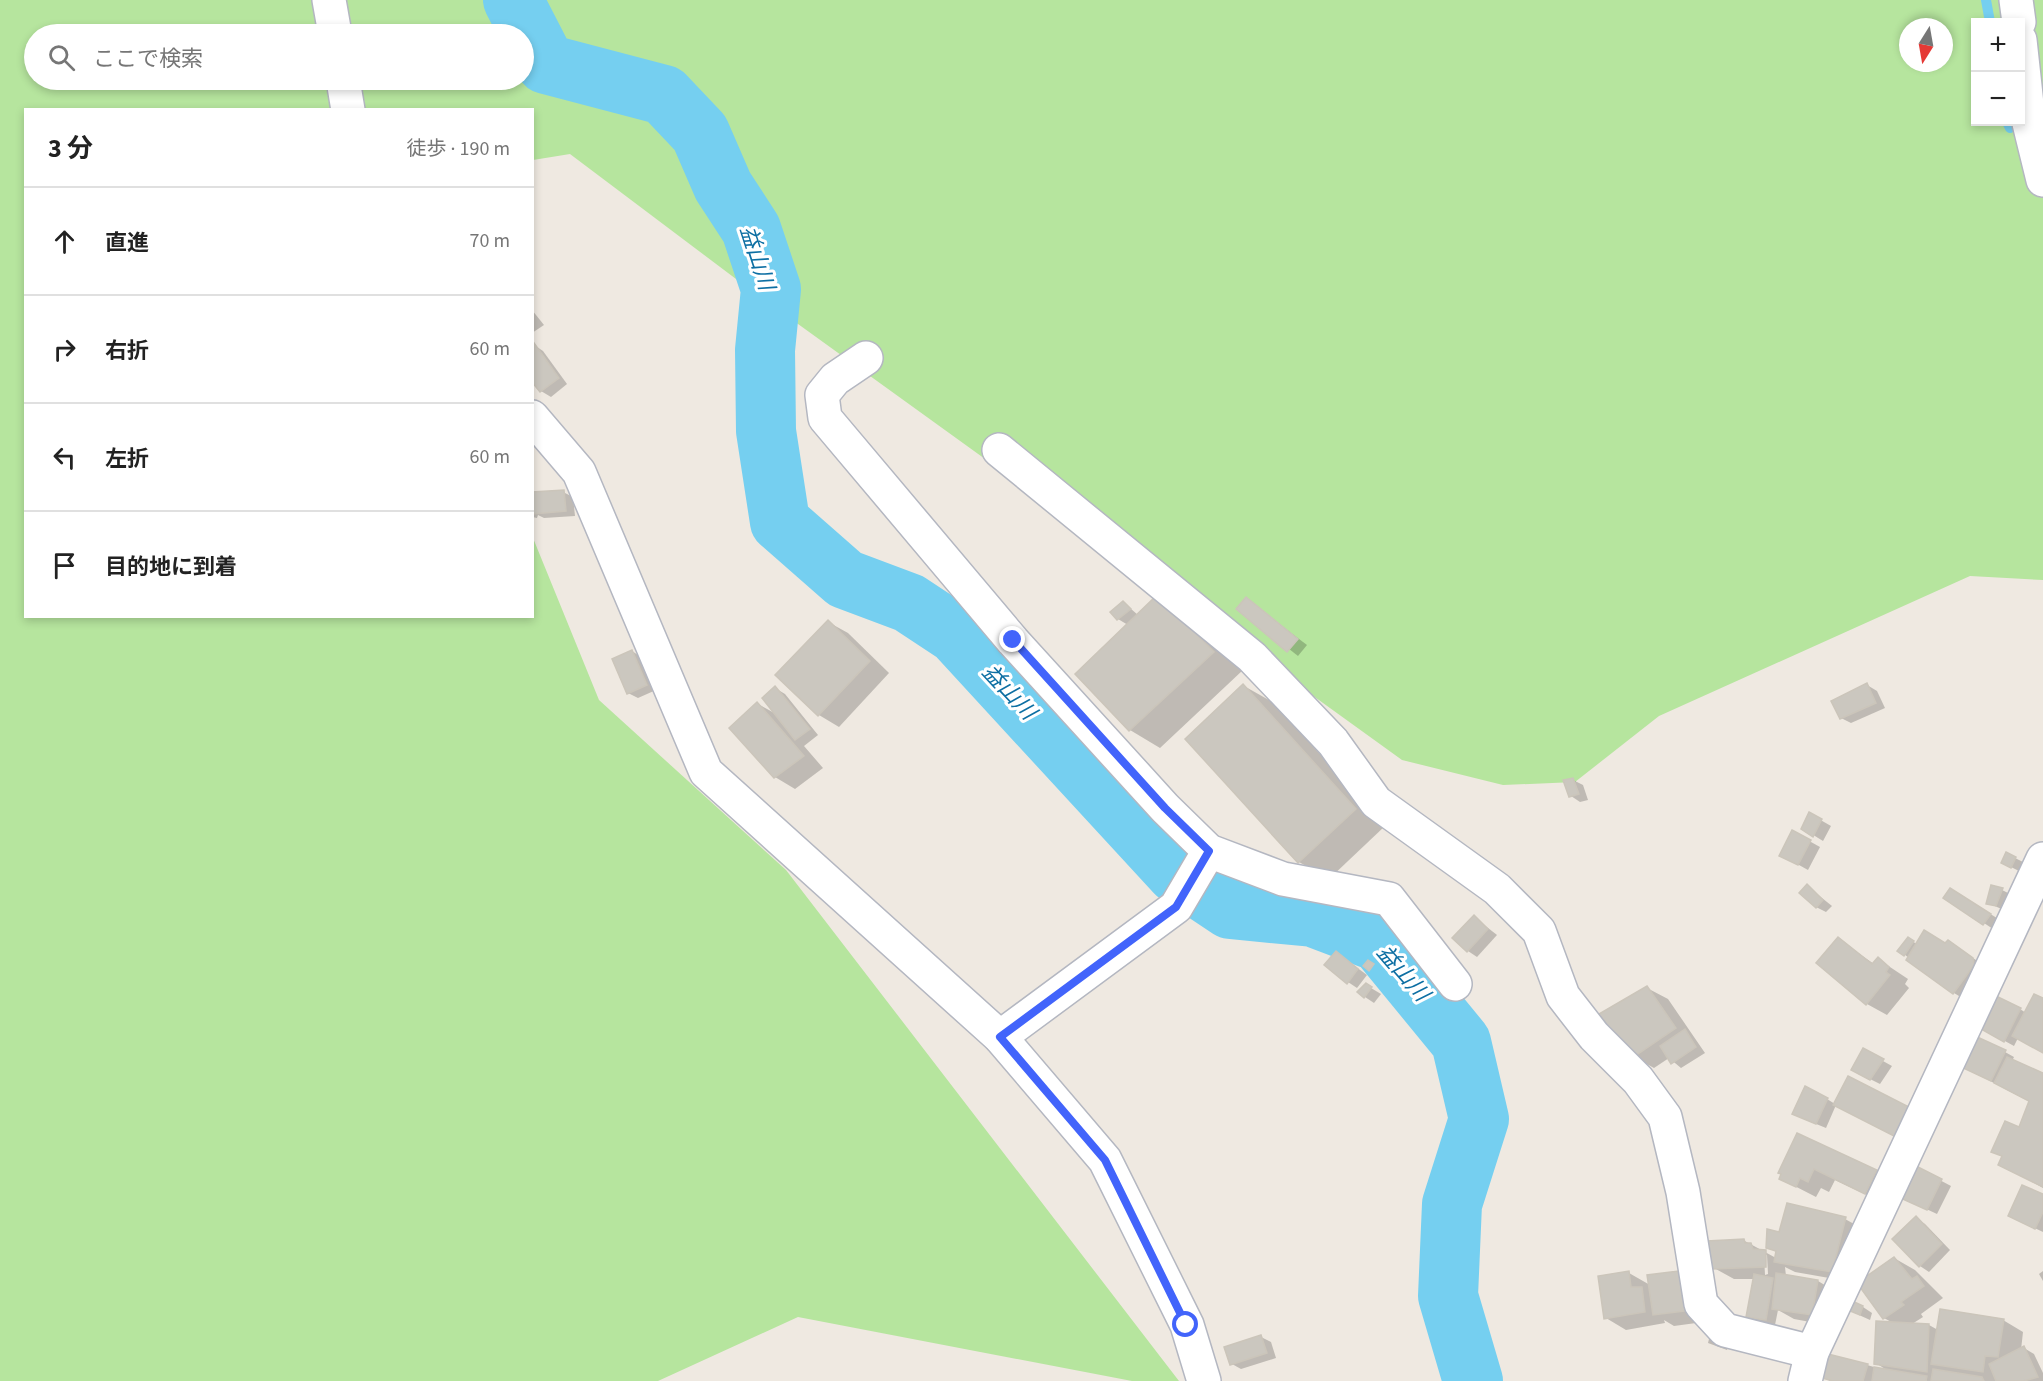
<!DOCTYPE html>
<html lang="ja">
<head>
<meta charset="utf-8">
<style>
	body { margin:0; font-family:"Source Sans 3","Noto Sans JP",sans-serif; background:#f2f2f2; color:#222 }
	.controls { position:absolute; right:18px; top:18px; display:grid; overflow:hidden; border-radius:0px; box-shadow:0 3px 9px #0003 }
	.controls button { width:54px; height:54px; display:grid; place-items:center; padding:0; border:0; border-bottom:2px solid #e0e0e0; background:#fff; color:#222; font:30px sans-serif }
	.compass { position:absolute; left:1899px; top:18px; width:54px; height:54px; border-radius:50%; background:#fff; box-shadow:0 3px 9px #0003; rotate:191deg }
	.stop { position:absolute; width:18px; height:18px; margin:-14px; border:4px solid #4264fb; border-radius:50%; background:#fff }
	.stop.end { background:#4264fb; border-color:#fff; box-shadow:0 2px 6px #0008 }
	.list { margin:0; padding:0; list-style:none }
	h2 { display:flex; justify-content:space-between; align-items:center; height:78px; margin:0; padding:0 24px; font-size:26px }
	h2 small { font-size:20px; font-weight:400; color:#767676 }
	.list li { display:grid; grid-template-columns:39px 1fr auto; gap:18px; align-items:center; box-sizing:border-box; height:108px; padding:0 24px; border-top:2px solid #e0e0e0 }
	.list b { display:block; font-size:22px; white-space:nowrap }
	.list em { font-size:20px; font-style:normal; color:#767676 }
	.icon { flex:none; width:33px; height:33px; fill:none; stroke:currentColor; stroke-width:2; stroke-linecap:round; stroke-linejoin:round }
	.map { position:relative; flex:none; width:2043px; height:1381px; overflow:hidden }
	.search { position:absolute; background:#fff; box-shadow:0 3px 9px #0003; left:24px; top:24px; width:510px; height:66px; display:flex; align-items:center; gap:15px; box-sizing:border-box; padding:0 21px; border-radius:33px; color:#767676; font-size:22px }
	.panel { position:absolute; background:#fff; box-shadow:0 3px 9px #0003; left:24px; top:108px; width:510px; height:510px; border-radius:0px }
	.map>svg:first-child { display:block }
	.green { fill:#b6e59e; fill-rule:evenodd }
	.shadow { fill:#0003; fill-rule:evenodd }
	.lines { fill:none; stroke-linecap:round; stroke-linejoin:round }
	.stream { stroke:#75cff0; stroke-width:10 }
	.river { stroke:#75cff0; stroke-width:60 }
	.building { fill:#cbc7bf; stroke:#cbc5ba; stroke-width:1.5 }
	.minor-casing { stroke:#b4b7c1; stroke-width:36 }
	.minor { stroke:#fff; stroke-width:33 }
	.route { stroke:#4264fb; stroke-width:8 }
	.labels { text-anchor:middle; dominant-baseline:central; stroke-width:6; stroke-linejoin:round; paint-order:stroke }
	.water-label { font-size:22px; font-style:italic; fill:#0d6fa3; stroke:#fff }
</style>
</head>
<body>
<div class="map">
<svg width="2043" height="1381" viewBox="0 0 2043 1381">
	<rect width="100%" height="100%" fill="#efe9e1"/>
	<!-- green -->
	<path class="green" d="M0 0H2043V580L1970 576 1659 716 1575 782 1503 785 1402 760 744 285 570 154 533 160 532 110H26V616H532L533 538 599 700 786 870 1179 1381H1132L798 1317 658 1381H0ZM1976 22H2020V122H1976ZM1908 27H1944V63H1908ZM34 34H524V80H34Z"/>
	<!-- shadow -->
	<g class="shadow">
		<polygon points="532,310 544,325 532,333"/>
		<polygon points="534,345 543,351 567,384 551,397 541,391 532,379"/>
		<polygon points="563,492 573,497 575,516 544,518 538,515 537,518 532,517 532,508"/>
		<polygon points="1158,596 1243,670 1160,748 1130,730 1077,674 1128,625 1118,619 1123,602 1138,615"/>
		<polygon points="1246,599 1307,645 1298,656 1238,609"/>
		<polygon points="828,622 848,633 889,673 839,727 819,715"/>
		<polygon points="632,651 641,657 656,690 638,698 628,693"/>
		<polygon points="1867,685 1877,691 1885,708 1851,723 1841,718"/>
		<polygon points="1244,686 1274,703 1385,826 1329,879 1299,862"/>
		<polygon points="775,688 785,694 818,735 804,746 823,768 795,789 775,777 731,728 758,704 778,715"/>
		<polygon points="1573,780 1583,785 1588,800 1580,802 1571,796"/>
		<polygon points="1810,814 1831,826 1823,841 1802,828"/>
		<polygon points="1793,832 1820,847 1808,870 1781,855"/>
		<polygon points="2015,858 2025,863 2021,872 2003,863"/>
		<polygon points="1807,886 1832,906 1826,912 1816,907"/>
		<polygon points="2002,890 2012,895 2006,911 1988,903"/>
		<polygon points="1960,895 2000,920 1993,929 1984,923"/>
		<polygon points="1474,917 1497,935 1477,957 1468,951"/>
		<polygon points="1838,939 1874,964 1878,959 1908,979 1905,984 1909,988 1887,1015 1867,1004"/>
		<polygon points="1908,939 1917,944 1945,944 1948,942 1993,971 1974,1005 1954,993 1900,951"/>
		<polygon points="1337,953 1367,975 1357,988 1348,982"/>
		<polygon points="1368,962 1382,971 1380,975 1389,983 1370,970"/>
		<polygon points="1366,985 1381,994 1374,1003 1365,997"/>
		<polygon points="1647,988 1668,999 1705,1053 1681,1068 1669,1058 1654,1068 1634,1057"/>
		<polygon points="2043,1000 2043,1052 2018,1038 2014,1046 1983,1029 2020,1009 2026,1013"/>
		<polygon points="1863,1050 1892,1066 1880,1084 1862,1075"/>
		<polygon points="2005,1052 2014,1057 2012,1061 2043,1074 2043,1188 2000,1164 2020,1129 2030,1102 1973,1072"/>
		<polygon points="1827,1099 1835,1104 1909,1108 1915,1146 1836,1105 1826,1128 1804,1119"/>
		<polygon points="1797,1134 1896,1183 1886,1204 1835,1180 1829,1192 1821,1188 1816,1197 1781,1179"/>
		<polygon points="1915,1167 1951,1186 1937,1214 1909,1201"/>
		<polygon points="2043,1196 2043,1232 2020,1221"/>
		<polygon points="1916,1218 1925,1224 1950,1250 1929,1272 1920,1266"/>
		<path d="M1845 1219 1865 1230 1852 1282 1795 1272 1785 1267 1786 1276 1818 1281 1838 1293 1832 1326 1794 1319 1778 1310 1775 1325 1757 1322 1748 1316 1755 1279H1734L1714 1268 1743 1240 1776 1258 1778 1253 1767 1247 1780 1233ZM1764 1255H1767L1768 1274 1765 1275Z"/>
		<polygon points="1894,1258 1915,1270 1943,1298 1921,1314 1923,1317 1912,1324 1929,1325 1938,1330 2003,1320 2023,1332 2021,1350 2024,1348 2034,1354 2043,1373 2043,1381 1830,1381 1823,1377 1867,1365 1888,1371 1876,1363 1893,1323 1884,1318 1859,1283"/>
		<polygon points="2043,1271 2043,1281 2039,1274"/>
		<polygon points="1629,1273 1650,1285 1711,1321 1674,1326 1664,1320 1665,1323 1626,1330 1606,1318"/>
		<polygon points="1863,1307 1872,1313 1870,1320 1859,1315"/>
		<polygon points="1710,1335 1729,1342 1727,1350 1708,1343"/>
		<polygon points="1261,1337 1271,1342 1276,1358 1241,1369 1232,1364"/>
	</g>
	<g class="lines">
		<!-- stream -->
		<g class="stream">
			<polyline points="1986,0 1990,22"/>
			<polyline points="2007,122 2010,128"/>
		</g>
		<!-- river -->
		<polyline class="river" points="513,0 546,64 664,95 700,133 723,186 751,229 771,289 765,350 766,431 780,522 845,579 909,603 956,634 1176,873 1230,909 1313,917 1379,942 1461,1042 1479,1119 1452,1204 1448,1296 1473,1381"/>
	</g>
	<!-- building -->
	<g class="building">
		<polygon points="534,343 559,378 540,392 532,382"/>
		<polygon points="564,490 566,511 533,514 532,492"/>
		<polygon points="1158,594 1214,652 1129,731 1075,674"/>
		<polygon points="1246,597 1298,639 1287,652 1236,609"/>
		<polygon points="1123,601 1131,609 1117,620 1110,612"/>
		<polygon points="828,620 870,661 818,716 775,675"/>
		<polygon points="632,650 647,685 627,694 612,659"/>
		<polygon points="1867,683 1876,703 1840,719 1831,701"/>
		<polygon points="1243,684 1356,809 1298,863 1185,739"/>
		<polygon points="775,686 810,729 795,740 762,698"/>
		<polygon points="757,702 804,756 774,778 729,728"/>
		<polygon points="1573,778 1579,794 1569,797 1563,780"/>
		<polygon points="1809,812 1822,819 1813,837 1801,829"/>
		<polygon points="1792,830 1811,840 1798,865 1779,856"/>
		<polygon points="2006,852 2016,857 2011,868 2001,863"/>
		<polygon points="1807,884 1823,900 1816,908 1799,893"/>
		<polygon points="1991,885 2003,888 1996,906 1986,904"/>
		<polygon points="1950,888 1991,914 1983,925 1943,898"/>
		<polygon points="1474,915 1488,929 1467,952 1452,938"/>
		<polygon points="1924,930 1945,943 1948,940 1973,958 1974,965 1953,994 1906,960"/>
		<polygon points="1838,937 1872,964 1878,957 1889,967 1886,972 1890,975 1866,1005 1816,963"/>
		<polygon points="1908,937 1914,941 1904,956 1897,951"/>
		<polygon points="1336,951 1358,969 1347,984 1324,965"/>
		<polygon points="1368,960 1374,964 1369,971 1363,966"/>
		<polygon points="1366,983 1372,987 1364,998 1357,992"/>
		<polygon points="1647,986 1676,1028 1632,1058 1599,1014"/>
		<polygon points="2034,994 2043,998 2043,1053 2012,1036"/>
		<polygon points="1996,996 2021,1008 2004,1042 1981,1029"/>
		<polygon points="1685,1029 1696,1047 1671,1064 1660,1046"/>
		<polygon points="1975,1036 2006,1050 1991,1081 1961,1067"/>
		<polygon points="1863,1048 1884,1059 1870,1080 1851,1070"/>
		<polygon points="2007,1057 2043,1073 2043,1187 1998,1165 2002,1156 1991,1152 2005,1121 2019,1127 2029,1101 1994,1083"/>
		<polygon points="1848,1076 1909,1107 1894,1136 1833,1105"/>
		<polygon points="1805,1086 1828,1098 1816,1124 1792,1114"/>
		<polygon points="1797,1133 1877,1170 1865,1194 1814,1169 1808,1182 1800,1178 1796,1187 1779,1179 1781,1174 1778,1173"/>
		<polygon points="1914,1165 1942,1179 1927,1210 1898,1197"/>
		<polygon points="2022,1185 2043,1194 2043,1212 2035,1229 2008,1216"/>
		<polygon points="1787,1203 1846,1217 1832,1272 1774,1262 1776,1251 1766,1248 1767,1229 1779,1232"/>
		<polygon points="1916,1216 1942,1244 1919,1267 1892,1239"/>
		<polygon points="1744,1239 1745,1243 1751,1243 1753,1249 1766,1250 1766,1267 1712,1269 1712,1262 1707,1260 1707,1241"/>
		<polygon points="1894,1257 1912,1279 1917,1276 1924,1286 1901,1302 1904,1305 1883,1319 1857,1283"/>
		<polygon points="1687,1270 1692,1310 1653,1315 1647,1275"/>
		<polygon points="1629,1271 1631,1287 1642,1287 1645,1312 1604,1319 1598,1276"/>
		<polygon points="1776,1273 1818,1280 1812,1315 1772,1309"/>
		<polygon points="1754,1274 1773,1278 1766,1320 1746,1317"/>
		<polygon points="1852,1301 1863,1306 1860,1315 1848,1310"/>
		<polygon points="1940,1309 2004,1319 1998,1357 1985,1356 1983,1372 1931,1364"/>
		<polygon points="1876,1321 1929,1324 1927,1372 1874,1364"/>
		<polygon points="1261,1335 1267,1353 1230,1365 1224,1347"/>
		<polygon points="2024,1346 2038,1377 2024,1381 1996,1381 1989,1364"/>
		<polygon points="1828,1354 1868,1364 1863,1381 1833,1381 1822,1378"/>
		<polygon points="1874,1367 1927,1376 1926,1381 1872,1381"/>
		<polygon points="1933,1369 1982,1377 1984,1381 1931,1381"/>
	</g>
	<g class="lines">
		<defs>
			<g id="minor">
				<polyline points="329,0 335,34"/>
				<polyline points="2016,0 2019,22"/>
				<polyline points="2020,40 2029,123 2043,180"/>
				<polyline points="343,80 348,110"/>
				<polyline points="866,358 835,379 822,395 825,418 1013,641 1165,808 1209,851 1283,879 1389,899 1455,984"/>
				<polyline points="532,417 579,472 706,772 1000,1037 1105,1160 1187,1325 1204,1381"/>
				<polyline points="999,450 1252,657 1333,742 1376,802 1497,889 1539,931 1563,996 1594,1036 1638,1080 1665,1117 1683,1192 1701,1304 1725,1330 1812,1352"/>
				<polyline points="1000,1037 1176,907 1209,851"/>
				<polyline points="1805,1381 1812,1352 2043,859"/>
			</g>
		</defs>
		<!-- minor casing -->
		<use href="#minor" class="minor-casing"/>
		<!-- minor -->
		<use href="#minor" class="minor"/>
	</g>
	<g class="lines">
		<!-- route -->
		<polyline class="route" points="1013,640 1165,808 1209,851 1176,907 1000,1037 1105,1160 1186,1325"/>
	</g>
	<g class="labels">
		<!-- water labels -->
		<g class="water-label">
			<text transform="translate(757 258) rotate(72)">益山川</text>
			<text transform="translate(1009 692) rotate(47)">益山川</text>
			<text transform="translate(1403 973) rotate(49)">益山川</text>
		</g>
	</g>
</svg>
<div class="controls">
<button>+</button>
<button>−</button>
</div>
<svg class="compass" viewBox="-18 -18 36 36"><path d="M0-13l5 13h-10z" fill="#e53935"/><path d="M0 13l5-13h-10z" fill="#767676"/></svg>
<div class="stop" style="left:1186px;top:1325px"></div>
<div class="stop end" style="left:1013px;top:640px"></div>
<div class="search"><svg class="icon" aria-label="search" viewBox="0 0 24 24"><circle cx="10" cy="10" r="6"/><path d="M15 15l6 6"/></svg>ここで検索</div>
<section class="panel">
<h2>3 分<small>徒歩 · 190 m</small></h2>
<ul class="list">
<li><svg class="icon" aria-label="ahead" viewBox="0 0 24 24"><path d="M12 20V5M6 11l6-6 6 6"/></svg><div><b>直進</b></div><em>70 m</em></li>
<li><svg class="icon" aria-label="right" viewBox="0 0 24 24"><path d="M7 20v-9h11M14 6l5 5-5 5"/></svg><div><b>右折</b></div><em>60 m</em></li>
<li><svg class="icon" aria-label="left" viewBox="0 0 24 24"><path d="M17 20v-9H6M10 6l-5 5 5 5"/></svg><div><b>左折</b></div><em>60 m</em></li>
<li><svg class="icon" aria-label="arrive" viewBox="0 0 24 24"><path d="M6 21V4h12l-3 4 3 4H6"/></svg><div><b>目的地に到着</b></div></li>
</ul>
</section>
</div>
</body>
</html>
